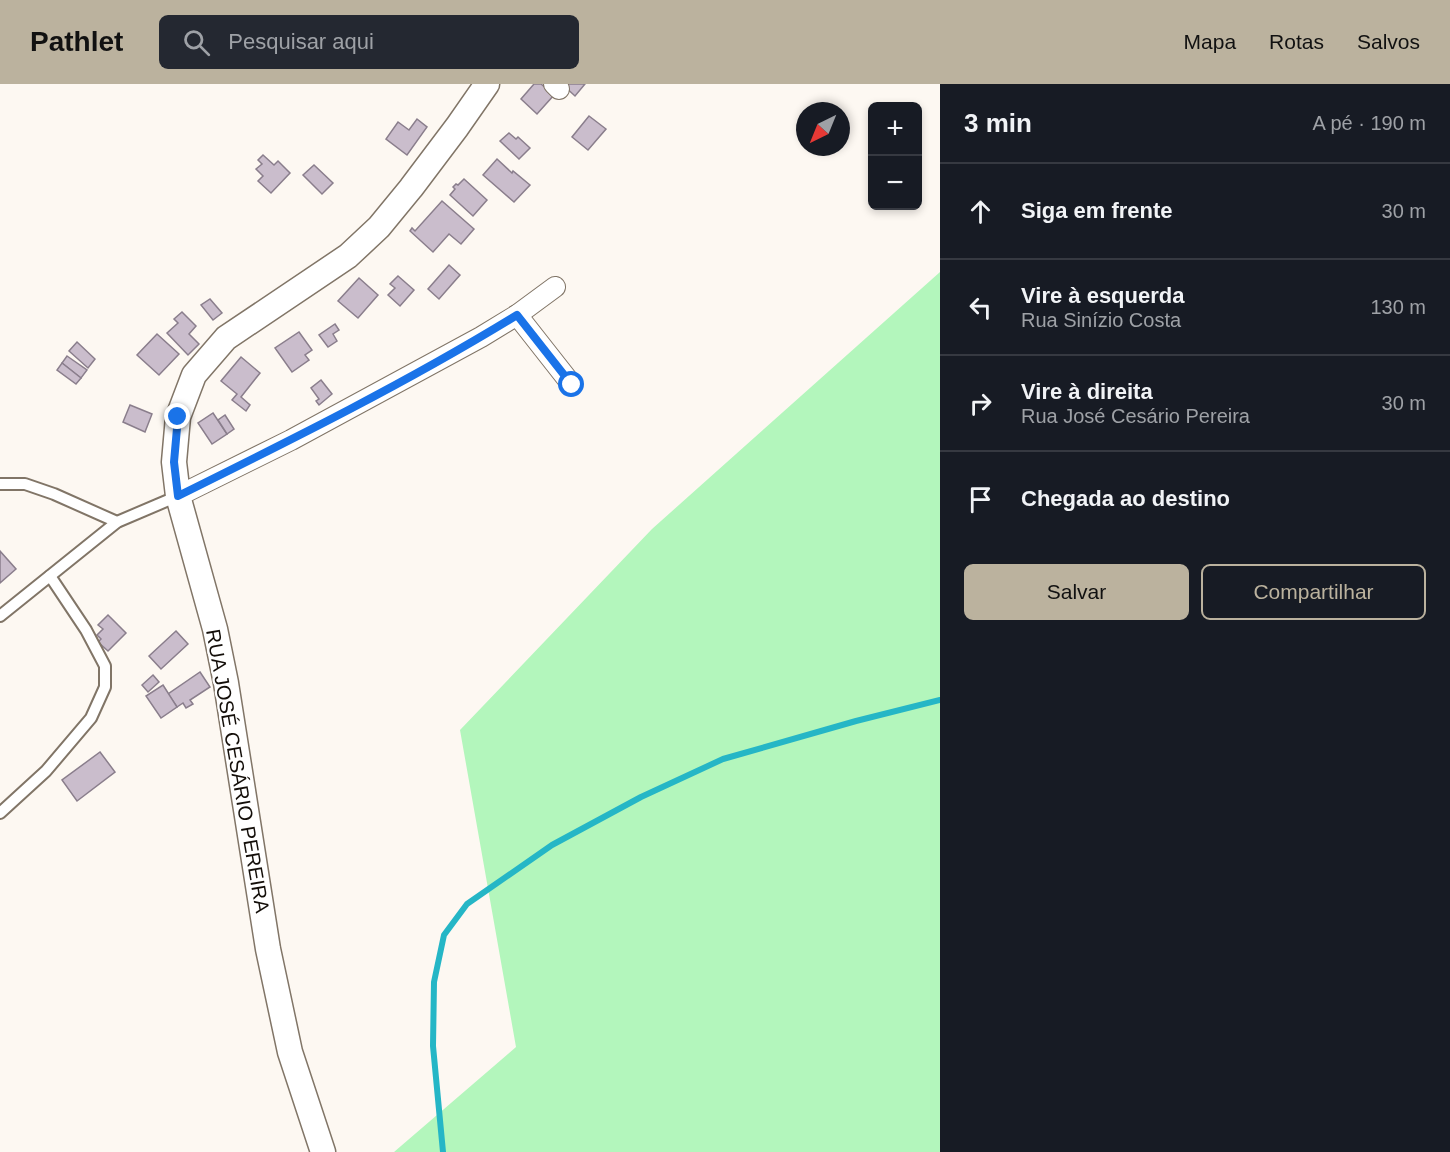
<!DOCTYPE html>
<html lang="pt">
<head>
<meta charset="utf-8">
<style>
	body { margin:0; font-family:Arial,sans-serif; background:#242831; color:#f1f3f6 }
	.controls { position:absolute; right:18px; top:18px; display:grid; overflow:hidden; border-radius:9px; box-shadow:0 3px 9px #0003 }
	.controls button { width:54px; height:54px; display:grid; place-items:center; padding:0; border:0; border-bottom:2px solid #363941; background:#171b24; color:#f1f3f6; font:30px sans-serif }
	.compass { position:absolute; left:796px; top:18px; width:54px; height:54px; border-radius:50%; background:#171b24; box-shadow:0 3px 9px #0003; rotate:223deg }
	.stop { position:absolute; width:18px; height:18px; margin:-14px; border:4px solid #1a73e8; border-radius:50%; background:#fff }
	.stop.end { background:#1a73e8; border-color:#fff; box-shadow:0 2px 6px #0008 }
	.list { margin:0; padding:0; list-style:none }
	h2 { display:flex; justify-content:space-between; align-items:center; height:78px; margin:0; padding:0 24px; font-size:26px }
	h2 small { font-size:20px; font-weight:400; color:#9ea1a6 }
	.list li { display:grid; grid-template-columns:39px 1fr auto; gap:18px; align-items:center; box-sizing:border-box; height:96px; padding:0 24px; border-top:2px solid #363941 }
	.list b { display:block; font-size:22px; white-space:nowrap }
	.list p { margin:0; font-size:20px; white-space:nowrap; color:#9ea1a6 }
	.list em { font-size:20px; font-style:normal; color:#9ea1a6 }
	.actions { display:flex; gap:12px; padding:18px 24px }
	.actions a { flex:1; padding:14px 0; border:2px solid #bbb29e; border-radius:9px; text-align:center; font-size:21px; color:#bbb29e }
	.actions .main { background:#bbb29e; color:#111 }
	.icon { flex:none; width:33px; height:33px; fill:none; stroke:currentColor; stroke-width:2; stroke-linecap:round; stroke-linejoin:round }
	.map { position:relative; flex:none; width:940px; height:1068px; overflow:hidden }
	header { display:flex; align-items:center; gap:36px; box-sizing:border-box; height:84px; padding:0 30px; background:#bbb29e; color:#111 }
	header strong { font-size:28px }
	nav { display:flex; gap:33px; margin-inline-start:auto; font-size:21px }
	.search { width:420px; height:54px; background:#242831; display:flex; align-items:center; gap:15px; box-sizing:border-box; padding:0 21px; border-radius:9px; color:#9ea1a6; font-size:22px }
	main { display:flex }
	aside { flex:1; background:#171b24 }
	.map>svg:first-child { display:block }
	.green { fill:#b3f6bc }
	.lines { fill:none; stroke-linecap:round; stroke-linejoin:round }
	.stream { stroke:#25b6c6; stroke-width:6 }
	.building { fill:#cabdcc; stroke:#8a7e8c; stroke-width:1.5 }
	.service-casing { stroke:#817567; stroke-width:14 }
	.minor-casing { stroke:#817567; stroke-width:22 }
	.tertiary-casing { stroke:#817567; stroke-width:27 }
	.service { stroke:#fff; stroke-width:10 }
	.minor { stroke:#fff; stroke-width:20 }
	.tertiary { stroke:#fff; stroke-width:24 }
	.route { stroke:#1a73e8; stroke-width:8 }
	.labels { text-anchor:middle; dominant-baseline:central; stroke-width:4.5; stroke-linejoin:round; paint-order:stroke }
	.street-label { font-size:20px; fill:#130e09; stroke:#fff }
</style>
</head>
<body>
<header>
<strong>Pathlet</strong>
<div class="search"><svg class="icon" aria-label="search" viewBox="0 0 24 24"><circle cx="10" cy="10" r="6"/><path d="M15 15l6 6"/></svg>Pesquisar aqui</div>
<nav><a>Mapa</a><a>Rotas</a><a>Salvos</a></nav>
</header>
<main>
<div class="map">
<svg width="940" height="1068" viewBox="0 0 940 1068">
	<rect width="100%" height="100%" fill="#fdf8f2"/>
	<!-- green -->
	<polygon class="green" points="940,188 940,1068 394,1068 516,963 460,646 652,445"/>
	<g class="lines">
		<!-- stream -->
		<polyline class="stream" points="443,1068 433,962 434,898 444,851 467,820 552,761 641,713 723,675 856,637 940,616"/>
	</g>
	<!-- building -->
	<g class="building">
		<polygon points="534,0 541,0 554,11 537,30 521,15"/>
		<polygon points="562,0 585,0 575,12"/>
		<polygon points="589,32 606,45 588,66 572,53"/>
		<polygon points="417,35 427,43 407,71 386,55 398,38 409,46"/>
		<polygon points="509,49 516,55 518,53 530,64 519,75 500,57"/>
		<polygon points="263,71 274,81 278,77 290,89 271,109 258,97 263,92 256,85 262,80 258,76"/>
		<polygon points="497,75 512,89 513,87 530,101 514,118 483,91"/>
		<polygon points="314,81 333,99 322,110 303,91"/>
		<polygon points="464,95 487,116 473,132 450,111 455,105 453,103 456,100 458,101"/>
		<polygon points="442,117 474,145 461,160 449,150 433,168 410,147 412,144 415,147"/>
		<polygon points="449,181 460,191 439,215 428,205"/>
		<polygon points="398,192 414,206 400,222 388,211 395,204 390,200"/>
		<polygon points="359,194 378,211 358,234 338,217"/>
		<polygon points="210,215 222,229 213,236 201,221"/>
		<polygon points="182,228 196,242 189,250 199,260 188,271 167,249 178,239 174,235"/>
		<polygon points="335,240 339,246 333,250 337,257 328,263 319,251"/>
		<polygon points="299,248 312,266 305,271 309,276 292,288 275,264"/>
		<polygon points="157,250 179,270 159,291 137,271"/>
		<polygon points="77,258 95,275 88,284 69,267"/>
		<polygon points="67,272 87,286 81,294 62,279"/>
		<polygon points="241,273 260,289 241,313 250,321 246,327 232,316 237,310 221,297"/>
		<polygon points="62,279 81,294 76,300 57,286"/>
		<polygon points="321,296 332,310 319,321 316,317 319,315 311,304"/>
		<polygon points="130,321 152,330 145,348 123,338"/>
		<polygon points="213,329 227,350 212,360 198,339"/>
		<polygon points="225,331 234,345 227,350 218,336"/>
		<polygon points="0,467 16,485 0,499"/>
		<polygon points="108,531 126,549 108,567 98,558 101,555 97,551 103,545 98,541"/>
		<polygon points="176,547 188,560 161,585 149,572"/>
		<polygon points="200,588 210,603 190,616 193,620 186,624 183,619 177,623 168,610"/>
		<polygon points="153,591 159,598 148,608 142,601"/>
		<polygon points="163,601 177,623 161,634 146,612"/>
		<polygon points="100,668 115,688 77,717 62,696"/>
	</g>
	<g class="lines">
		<defs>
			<g id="service">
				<polyline points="0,400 25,400 54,410 117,438"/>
				<polyline points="0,532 117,438 178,412"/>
				<polyline points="0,729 46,687 91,634 105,603 105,582 86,546 50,492"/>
			</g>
			<g id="minor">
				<polyline points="554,0 559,5"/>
				<polyline points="517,231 572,301"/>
				<polyline points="178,412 291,356 481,253 517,231 555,203"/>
			</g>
			<polyline id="tertiary" points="323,1068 290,968 268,865 226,599 215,545 178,412 174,378 178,333 194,291 226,254 348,172 379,143 411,104 457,43 487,0"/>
		</defs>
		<!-- service casing -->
		<use href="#service" class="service-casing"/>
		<!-- minor casing -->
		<use href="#minor" class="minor-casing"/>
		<!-- tertiary casing -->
		<use href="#tertiary" class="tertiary-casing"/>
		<!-- service -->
		<use href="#service" class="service"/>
		<!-- minor -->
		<use href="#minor" class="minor"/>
		<!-- tertiary -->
		<use href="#tertiary" class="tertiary"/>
	</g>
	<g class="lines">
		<!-- route -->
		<path class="route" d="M178 333 174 378 178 412C293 355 408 298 517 231L572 301"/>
	</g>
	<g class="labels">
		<!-- street labels -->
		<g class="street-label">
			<text transform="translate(238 687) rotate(80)">RUA JOSÉ CESÁRIO PEREIRA</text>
		</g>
	</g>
</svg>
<div class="controls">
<button>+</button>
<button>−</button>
</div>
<svg class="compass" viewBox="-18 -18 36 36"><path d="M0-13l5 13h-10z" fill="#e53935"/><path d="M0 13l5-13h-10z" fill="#9ea1a6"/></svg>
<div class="stop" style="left:572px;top:301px"></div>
<div class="stop end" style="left:178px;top:333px"></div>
</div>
<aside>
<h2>3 min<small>A pé · 190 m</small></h2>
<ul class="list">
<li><svg class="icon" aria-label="ahead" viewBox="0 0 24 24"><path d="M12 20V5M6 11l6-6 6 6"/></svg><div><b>Siga em frente</b></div><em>30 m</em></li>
<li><svg class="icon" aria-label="left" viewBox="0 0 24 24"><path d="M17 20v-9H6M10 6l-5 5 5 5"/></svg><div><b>Vire à esquerda</b><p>Rua Sinízio Costa</p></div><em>130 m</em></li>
<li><svg class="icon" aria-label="right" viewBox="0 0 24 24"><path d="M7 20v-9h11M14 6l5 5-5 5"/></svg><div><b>Vire à direita</b><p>Rua José Cesário Pereira</p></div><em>30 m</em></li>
<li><svg class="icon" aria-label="arrive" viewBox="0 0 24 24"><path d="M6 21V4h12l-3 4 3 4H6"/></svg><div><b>Chegada ao destino</b></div></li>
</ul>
<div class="actions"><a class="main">Salvar</a><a>Compartilhar</a></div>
</aside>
</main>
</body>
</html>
